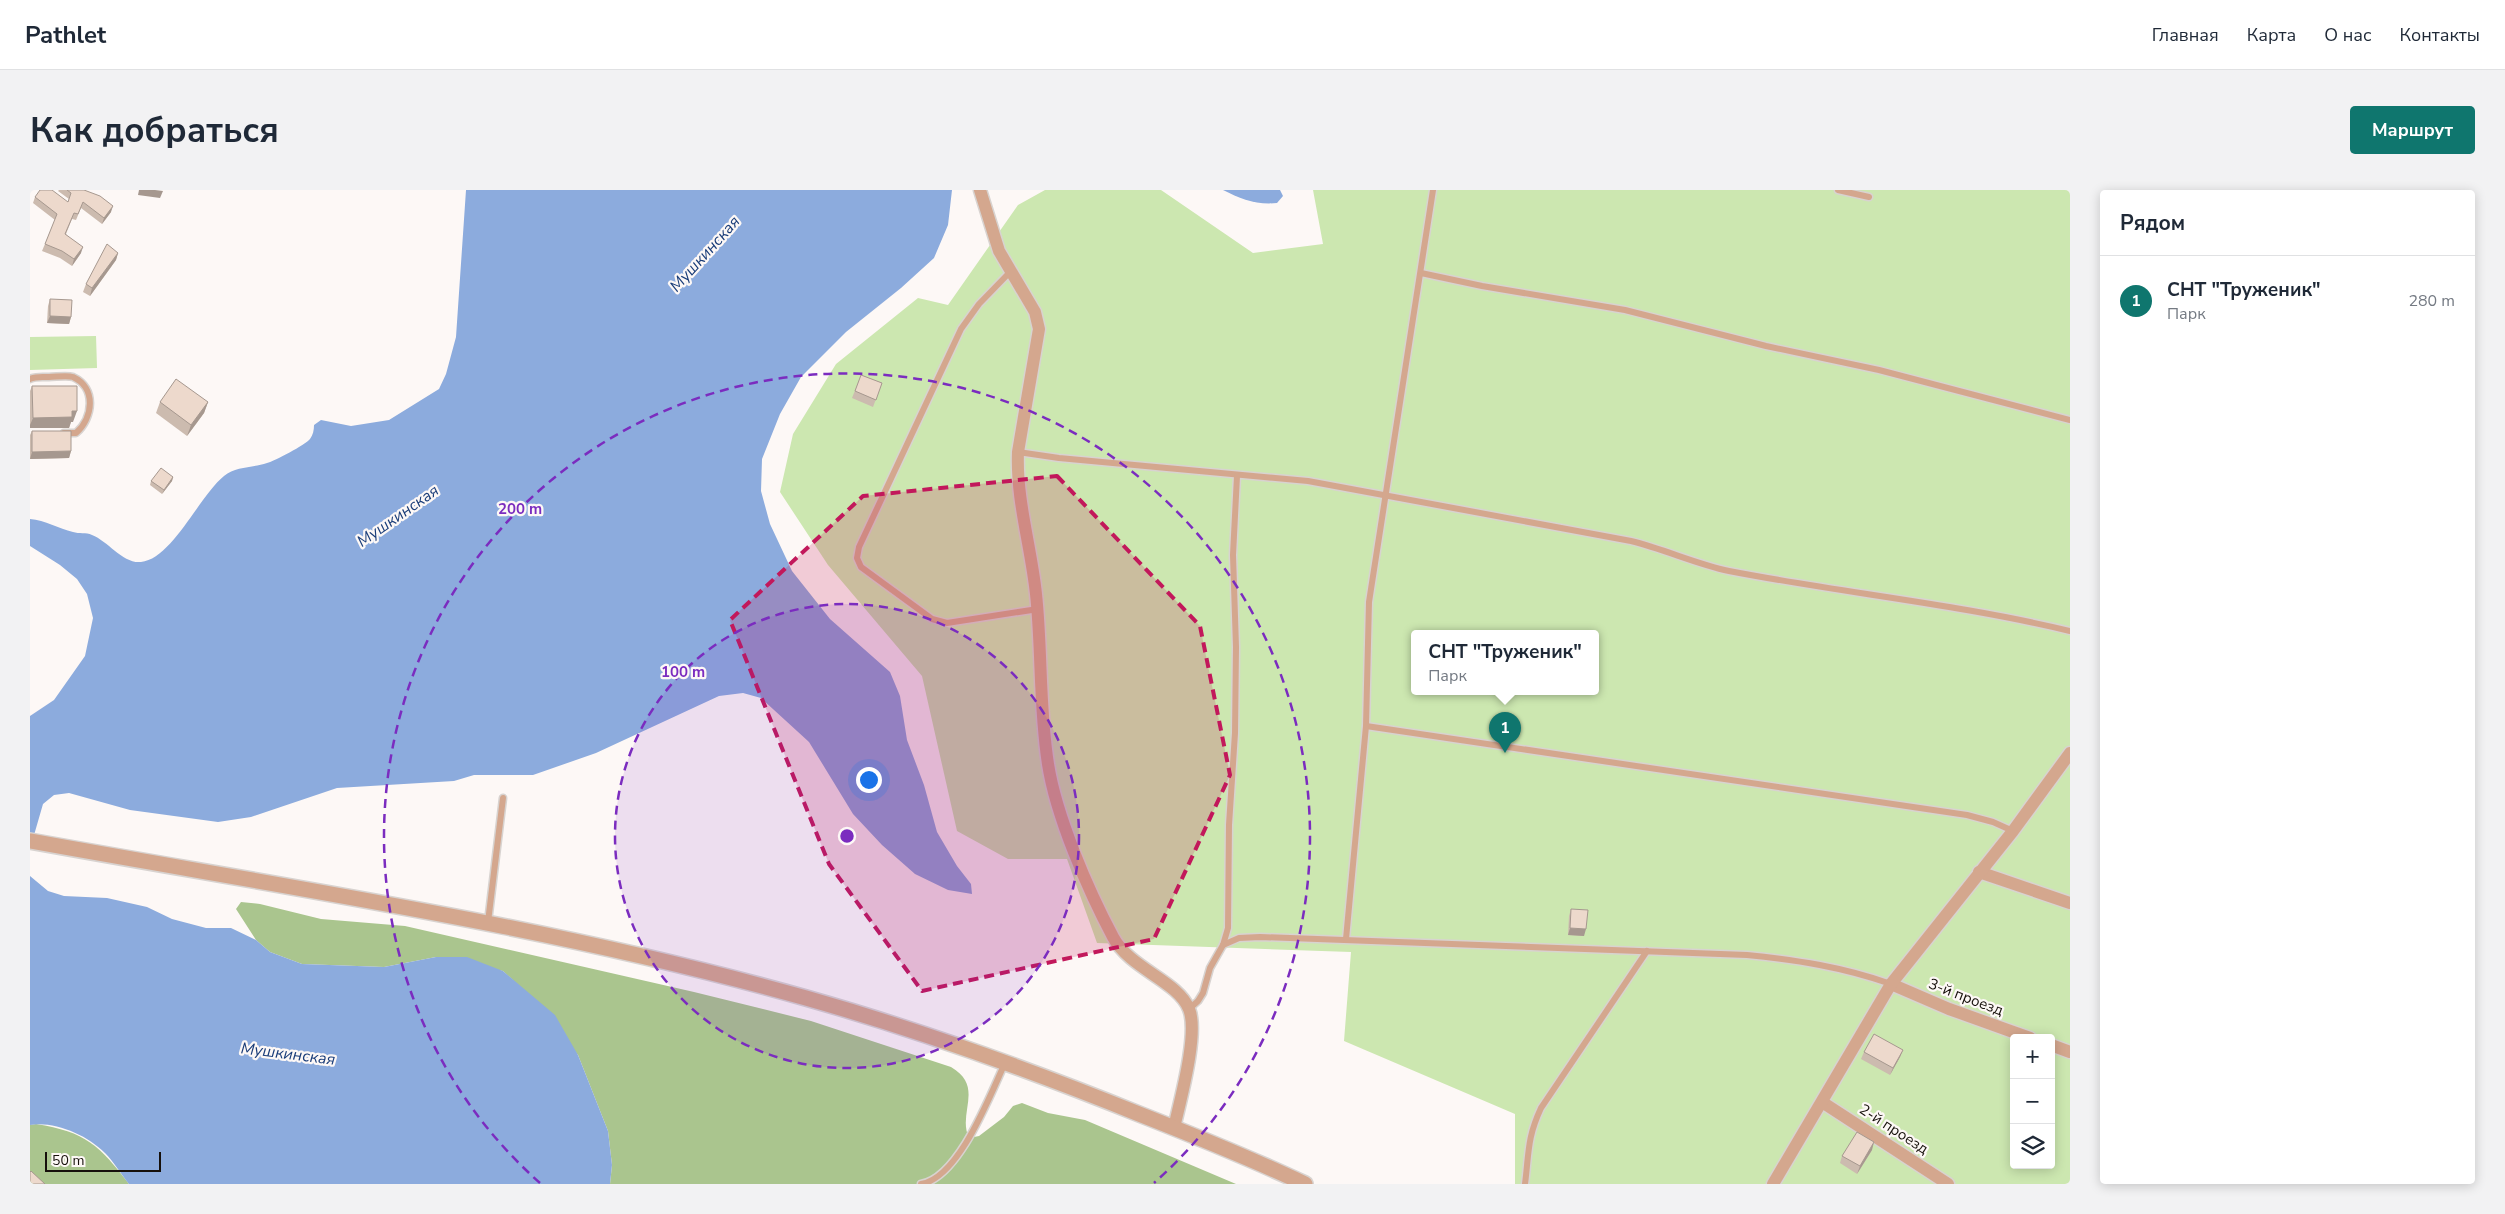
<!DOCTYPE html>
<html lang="ru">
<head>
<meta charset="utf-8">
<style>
	body { margin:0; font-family:"Nunito Sans",sans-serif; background:#f2f2f3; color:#1f2937 }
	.controls { position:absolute; right:15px; bottom:15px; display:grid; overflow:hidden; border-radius:5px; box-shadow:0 2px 12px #0003 }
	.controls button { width:45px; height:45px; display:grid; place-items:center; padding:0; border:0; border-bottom:1px solid #e0e1e3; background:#fff; color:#1f2937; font:25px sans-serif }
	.scale { position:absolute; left:15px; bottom:12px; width:116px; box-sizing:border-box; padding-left:5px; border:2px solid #16100b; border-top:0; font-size:14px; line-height:18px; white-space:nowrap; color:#16100b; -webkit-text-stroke:4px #fdf8f6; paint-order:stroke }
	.you { position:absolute; left:838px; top:589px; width:18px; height:18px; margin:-12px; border:4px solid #fff; border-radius:50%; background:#1a73e8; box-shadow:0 0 0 8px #1a73e833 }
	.badge { display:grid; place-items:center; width:32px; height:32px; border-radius:50%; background:#0f766e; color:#fff; font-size:16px; font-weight:700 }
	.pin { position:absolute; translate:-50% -41px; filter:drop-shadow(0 1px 2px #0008) }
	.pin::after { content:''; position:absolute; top:26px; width:18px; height:15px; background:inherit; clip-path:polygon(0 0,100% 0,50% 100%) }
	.popup { position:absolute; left:1381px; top:440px; width:188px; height:65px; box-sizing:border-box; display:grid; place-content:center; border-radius:5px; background:#fff; filter:drop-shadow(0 1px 4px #0005); font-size:16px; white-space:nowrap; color:#747a83 }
	.popup b { font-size:19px; color:#1f2937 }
	.popup::after { content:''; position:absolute; left:50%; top:100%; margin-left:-10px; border:10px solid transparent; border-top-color:#fff }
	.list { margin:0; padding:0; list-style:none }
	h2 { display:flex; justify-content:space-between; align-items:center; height:65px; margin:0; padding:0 20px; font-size:21px }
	h2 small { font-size:16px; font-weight:400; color:#747a83 }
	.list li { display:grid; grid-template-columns:32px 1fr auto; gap:15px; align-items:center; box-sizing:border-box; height:90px; padding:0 20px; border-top:1px solid #e0e1e3 }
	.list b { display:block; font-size:19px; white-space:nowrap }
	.list p { margin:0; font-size:16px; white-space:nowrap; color:#747a83 }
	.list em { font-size:16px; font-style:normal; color:#747a83 }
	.icon { flex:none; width:28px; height:28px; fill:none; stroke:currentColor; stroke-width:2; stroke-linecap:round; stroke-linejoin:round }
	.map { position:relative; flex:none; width:2040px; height:994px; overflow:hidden; border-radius:5px }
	header { display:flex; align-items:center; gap:30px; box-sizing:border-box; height:70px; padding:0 25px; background:#fff; border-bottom:1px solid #e0e1e3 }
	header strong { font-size:24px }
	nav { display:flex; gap:28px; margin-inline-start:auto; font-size:18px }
	.intro { display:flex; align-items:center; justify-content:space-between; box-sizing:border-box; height:120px; padding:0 30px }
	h1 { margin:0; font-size:35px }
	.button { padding:12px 22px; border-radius:5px; background:#0f766e; color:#fff; font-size:18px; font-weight:700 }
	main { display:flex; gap:30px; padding:0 30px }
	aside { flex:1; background:#fff; border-radius:5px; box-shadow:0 2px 12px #0003 }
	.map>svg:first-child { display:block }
	.green { fill:#cce7b0; fill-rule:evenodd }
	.forest { fill:#aac58e }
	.water { fill:#8cabdd }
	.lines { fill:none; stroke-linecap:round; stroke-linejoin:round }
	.service-casing { stroke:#d8d3d0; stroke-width:9 }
	.minor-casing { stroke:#d8d3d0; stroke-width:15 }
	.tertiary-casing { stroke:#d8d3d0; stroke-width:18 }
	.service { stroke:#d4a78e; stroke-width:6 }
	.minor { stroke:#d4a78e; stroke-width:12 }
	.tertiary { stroke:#d4a78e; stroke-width:15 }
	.wall { fill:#ccbbaf }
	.shaded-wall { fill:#a6988f }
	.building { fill:#edd9cc; stroke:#a6988f }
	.marked { fill:#c2185b; fill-opacity:0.2; stroke:#c2185b; stroke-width:4; stroke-dasharray:10 6; stroke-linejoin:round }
	.ring { fill:none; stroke:#7b2cbf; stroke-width:2.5; stroke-dasharray:9 6 }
	.labels { text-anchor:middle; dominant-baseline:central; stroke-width:4.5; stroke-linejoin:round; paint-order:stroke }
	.street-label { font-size:15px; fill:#16100b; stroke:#fdf8f6 }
	.water-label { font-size:16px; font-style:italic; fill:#1a3d79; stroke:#fdf8f6 }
	.centre { fill:#7b2cbf; stroke:#fdf8f6; stroke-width:2.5 }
	.ring-label { font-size:15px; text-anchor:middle; font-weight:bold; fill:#7b2cbf; stroke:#fdf8f6; stroke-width:4.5; stroke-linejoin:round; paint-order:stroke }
</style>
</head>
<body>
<header>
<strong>Pathlet</strong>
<nav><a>Главная</a><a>Карта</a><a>О нас</a><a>Контакты</a></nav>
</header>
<div class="intro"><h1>Как добраться</h1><a class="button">Маршрут</a></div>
<main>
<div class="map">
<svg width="2040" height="994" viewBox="0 0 2040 994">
	<rect width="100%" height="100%" fill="#fdf8f6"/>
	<!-- green -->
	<g class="green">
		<path d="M1015 0H1131L1223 63 1293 54 1283 0H2040V994H1485V924L1314 851 1321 762 1067 753 1037 669H978L927 641 892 486 798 375 750 302 763 244 806 174 888 108 918 115 988 15ZM1385 444H1565V502H1385ZM1984 848H2021V975H1984Z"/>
		<polygon points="66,146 67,178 0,180 0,147"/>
	</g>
	<!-- forest -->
	<g class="forest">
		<path d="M211 712 230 714 291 729 375 736 664 802 781 831 921 877C955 897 927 923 939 948L949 946 974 927 983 916 992 913 1018 923 1055 930 1206 994H580L582 975 578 941 548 865 496 802 473 781 406 767 354 777 272 774 240 762 226 750 206 719Z"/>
		<path d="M6 934C56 942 69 955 99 994H0V935Z"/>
	</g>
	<!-- water -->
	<g class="water">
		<path d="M436 0H922L918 35 904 68 871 98 816 142 771 187 750 224 732 269 731 301 740 334 762 381 800 429 860 482 870 506 877 550 894 595 907 642 927 676 941 694 942 704 918 700 885 684 852 655 823 624 779 552 731 508 713 503 689 506 566 563 503 585H444L424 591 307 598 221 627 188 632 100 620 39 603 24 605 13 614 0 659V526L24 510 55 466 63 428 57 404 47 389 30 375 0 356V329C15 330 29 339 43 342 49 344 56 342 62 345 78 351 93 374 111 372 142 369 170 305 194 286 206 276 223 278 237 273 245 271 275 255 280 249 283 245 284 240 284 235L291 230 321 236 359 230 409 199 416 184 426 147Z"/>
		<path d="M1193 0H1250L1253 6 1247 13C1226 15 1211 9 1193 0Z"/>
		<path d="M0 686 18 701 34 706 77 708 117 717 142 729 176 738H201L226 750 240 762 272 774 354 777 406 767H437L473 781 525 825 548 865 578 941 582 975 580 994H99C91 984 84 972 75 963 57 945 25 931 0 935Z"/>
	</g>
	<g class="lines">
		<defs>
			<g id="service">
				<polyline points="1808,0 1839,7"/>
				<polyline points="981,81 949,114 931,139 829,357 827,368 831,377 902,429 917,433 1008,419"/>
				<polyline points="1391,83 1452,96 1595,120 1736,156 1849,180 2040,230"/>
				<path d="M0 189C5 186 13 187 19 187 26 187 37 185 43 187 67 198 63 228 46 243H34"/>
				<path d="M988 262 1029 268 1278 291 1601 351C1634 359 1666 374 1699 381 1812 403 1928 414 2040 441"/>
				<polyline points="1336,536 1937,625 1963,632 1983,641"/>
				<polyline points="458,732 473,608"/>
				<polyline points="1316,749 1336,536 1339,412 1403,0"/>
				<path d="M1193 755 1209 748 1230 747 1717 765C1767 770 1813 777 1861 794"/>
				<polyline points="1159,819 1168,811 1173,803 1180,778 1193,755 1198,738 1199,635 1205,543 1206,457 1203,365 1207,286"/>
				<path d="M891 994C929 988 960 905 975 873"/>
				<path d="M1495 994C1499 963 1497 948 1511 918L1617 761"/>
			</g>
			<g id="minor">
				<path d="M950 0 969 61 1005 122 1009 139 988 262C986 310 1001 356 1006 404 1012 460 1009 517 1018 574 1026 626 1058 700 1083 747 1100 779 1148 791 1159 819 1169 843 1150 911 1144 938"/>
				<polyline points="1949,682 2040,713"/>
				<polyline points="1861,794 1919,819 2000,848"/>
				<polyline points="2021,855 2040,862"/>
				<polyline points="1792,912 1918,994"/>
				<polyline points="1743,994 1861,794 1983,641 2040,563"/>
			</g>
			<path id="tertiary" d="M0 651C259 698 522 736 776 808 889 840 1000 880 1109 924 1165 946 1220 968 1275 994"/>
		</defs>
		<!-- service casing -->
		<use href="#service" class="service-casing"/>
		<!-- minor casing -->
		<use href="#minor" class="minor-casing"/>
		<!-- tertiary casing -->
		<use href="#tertiary" class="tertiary-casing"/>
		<!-- service -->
		<use href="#service" class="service"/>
		<!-- minor -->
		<use href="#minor" class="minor"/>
		<!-- tertiary -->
		<use href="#tertiary" class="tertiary"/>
	</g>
	<!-- wall -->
	<g class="wall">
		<polygon points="29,0 54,0 81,22 72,34 51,18 46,30 42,29 36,44 51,63 42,76 30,68 12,61 25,30 3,13 5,7 38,12 39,9 28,1"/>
		<polygon points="88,63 86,70 60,106 53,102 56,94"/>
		<polygon points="20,109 41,127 39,134 17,133 18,116"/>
		<polygon points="831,185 852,193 843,217 822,208"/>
		<polygon points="2,196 43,232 41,232 39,238 0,238 0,201"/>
		<polygon points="130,212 178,212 174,223 157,246 126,223"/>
		<polygon points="2,241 41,261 39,268 0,269 0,245"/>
		<polygon points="143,287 142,291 132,304 120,295 121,291"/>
		<polygon points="1541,719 1554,746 1538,745 1539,726"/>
		<polygon points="1873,860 1870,867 1860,885 1831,869 1834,862"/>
		<polygon points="1842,960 1827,984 1810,973 1812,966"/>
	</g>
	<!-- shaded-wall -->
	<g class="shaded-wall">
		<polygon points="109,0 125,0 133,1 130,8 108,5"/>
		<polygon points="83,16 81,22 72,34 74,28"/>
		<polygon points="53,57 51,63 42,76 44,69"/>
		<polygon points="88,63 86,70 60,106 62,98"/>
		<polygon points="20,126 41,127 39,134 17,133"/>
		<polygon points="178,212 174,223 157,246 161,235"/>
		<polygon points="42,221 47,221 43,232 41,232 39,238 0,238 0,235 3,228"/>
		<polygon points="41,261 39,268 0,269 2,262"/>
		<polygon points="143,287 142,291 132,304 134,300"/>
		<polygon points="1540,738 1556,739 1554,746 1538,745"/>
		<polygon points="1873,860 1870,867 1860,885 1863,878"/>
		<polygon points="1844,952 1842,960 1827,984 1830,976"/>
	</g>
	<!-- building -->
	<g class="building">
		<polygon points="10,0 22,0 38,12 41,3 37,0 54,0 70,6 83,16 74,28 53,12 48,24 44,23 35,44 53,57 44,69 32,61 15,54 27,24 5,7"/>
		<polygon points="77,54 88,63 62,98 56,94"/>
		<polygon points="20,109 42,110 41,127 20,126"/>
		<polygon points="831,185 852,193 846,210 825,201"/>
		<polygon points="146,189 178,212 161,235 130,212"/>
		<polygon points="2,196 47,196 47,221 42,221 42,227 3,228"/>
		<polygon points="2,241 41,241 41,261 2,262"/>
		<polygon points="131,278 143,287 134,300 121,291"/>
		<polygon points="1541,719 1558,720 1556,739 1540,738"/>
		<polygon points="1844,844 1873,860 1863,878 1834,862"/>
		<polygon points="1827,942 1844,952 1830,976 1812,966"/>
		<polygon points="1,981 15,994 0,994 0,982"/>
	</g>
	<!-- marked area -->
	<path class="marked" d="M1027 286 1170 436 1200 585 1124 749 892 801 799 674 700 430 833 306Z"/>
	<!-- distance rings -->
	<circle cx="817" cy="646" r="232" fill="#7b2cbf" fill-opacity=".12"/>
	<g class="ring">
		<circle cx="817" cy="646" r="232"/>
		<path d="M510 993A463 463 0 1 1 1124 993"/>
	</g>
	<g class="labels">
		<!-- street labels -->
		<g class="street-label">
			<text transform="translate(1936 807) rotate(21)">3-й проезд</text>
			<text transform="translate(1864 939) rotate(33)">2-й проезд</text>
		</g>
		<!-- water labels -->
		<g class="water-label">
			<text transform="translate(675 64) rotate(-48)">Мушкинская</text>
			<text transform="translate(368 326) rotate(-35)">Мушкинская</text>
			<text transform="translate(258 864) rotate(7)">Мушкинская</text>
		</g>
	</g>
	<circle cx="817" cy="646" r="8" class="centre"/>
	<g class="ring-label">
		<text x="490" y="324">200 m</text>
		<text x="653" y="487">100 m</text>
	</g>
</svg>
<div class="controls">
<button>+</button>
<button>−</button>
<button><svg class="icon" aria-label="layers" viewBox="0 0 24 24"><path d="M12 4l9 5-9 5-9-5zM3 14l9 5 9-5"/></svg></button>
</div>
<div class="scale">50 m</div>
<div class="you"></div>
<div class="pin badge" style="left:1475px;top:563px">1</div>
<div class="popup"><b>СНТ &quot;Труженик&quot;</b>Парк</div>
</div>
<aside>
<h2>Рядом<small></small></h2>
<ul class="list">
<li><span class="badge">1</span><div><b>СНТ &quot;Труженик&quot;</b><p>Парк</p></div><em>280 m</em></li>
</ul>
</aside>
</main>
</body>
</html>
